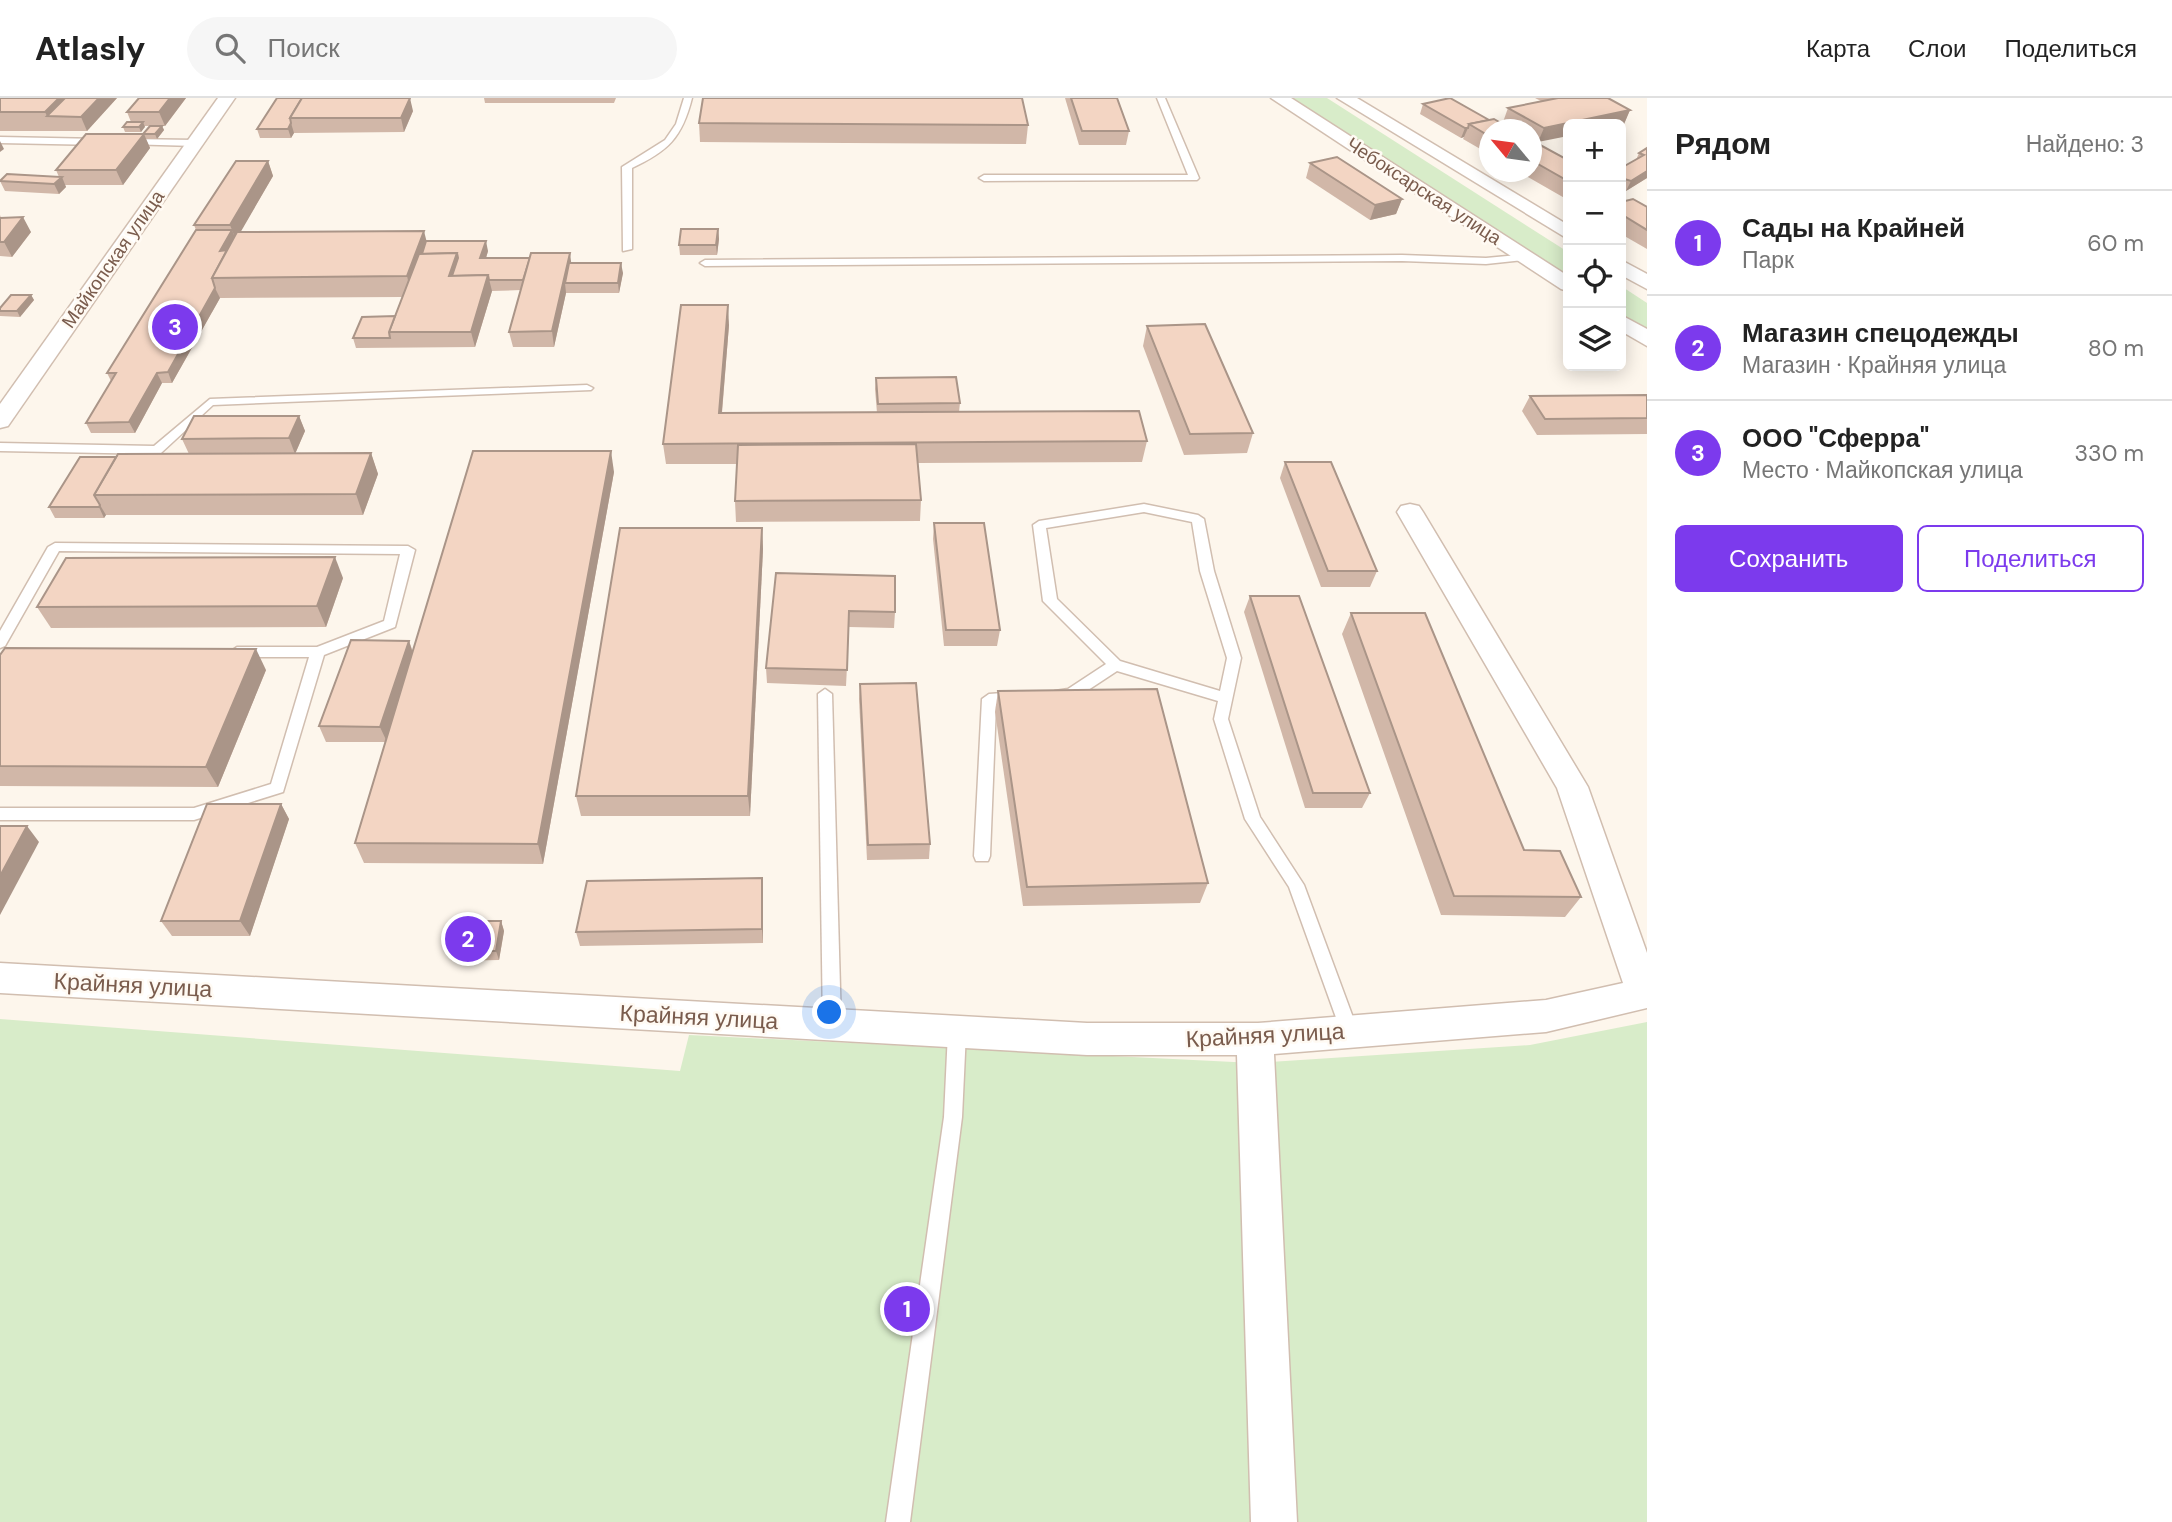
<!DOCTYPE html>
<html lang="ru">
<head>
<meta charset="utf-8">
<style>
	body { margin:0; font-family:"DM Sans",sans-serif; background:#f6f6f6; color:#222 }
	.controls { position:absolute; right:21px; top:21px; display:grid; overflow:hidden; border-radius:10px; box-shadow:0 4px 18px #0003 }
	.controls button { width:63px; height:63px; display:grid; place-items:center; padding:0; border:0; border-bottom:2px solid #e0e0e0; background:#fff; color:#222; font:35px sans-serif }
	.compass { position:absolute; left:1479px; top:21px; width:63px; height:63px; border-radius:50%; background:#fff; box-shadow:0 4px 18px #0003; rotate:299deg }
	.you { position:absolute; left:830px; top:915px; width:24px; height:24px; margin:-18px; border:5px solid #fff; border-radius:50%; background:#1a73e8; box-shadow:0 0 0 10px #1a73e833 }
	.badge { display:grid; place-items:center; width:46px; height:46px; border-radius:50%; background:#7c3aed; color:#fff; font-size:23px; font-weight:700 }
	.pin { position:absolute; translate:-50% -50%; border:4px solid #fff; box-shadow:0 2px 7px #0006 }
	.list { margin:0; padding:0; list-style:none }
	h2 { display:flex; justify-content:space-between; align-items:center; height:91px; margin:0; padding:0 28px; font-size:30px }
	h2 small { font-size:23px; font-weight:400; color:#767676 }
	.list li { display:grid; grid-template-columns:46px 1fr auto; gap:21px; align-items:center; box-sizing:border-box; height:105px; padding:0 28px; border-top:2px solid #e0e0e0 }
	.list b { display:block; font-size:26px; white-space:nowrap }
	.list p { margin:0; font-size:23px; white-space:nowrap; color:#767676 }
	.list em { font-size:23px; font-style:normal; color:#767676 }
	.actions { display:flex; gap:14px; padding:21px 28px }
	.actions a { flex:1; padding:16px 0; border:2px solid #7c3aed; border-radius:10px; text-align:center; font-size:24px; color:#7c3aed }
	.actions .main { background:#7c3aed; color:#fff }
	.icon { flex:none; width:38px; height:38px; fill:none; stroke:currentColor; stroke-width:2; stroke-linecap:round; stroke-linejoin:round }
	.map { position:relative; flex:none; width:1647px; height:1424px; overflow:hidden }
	header { display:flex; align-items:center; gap:42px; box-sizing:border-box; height:98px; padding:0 35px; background:#fff; border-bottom:2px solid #e0e0e0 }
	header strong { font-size:33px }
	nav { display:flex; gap:38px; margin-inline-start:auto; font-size:24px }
	.search { width:490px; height:63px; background:#f6f6f6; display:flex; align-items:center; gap:18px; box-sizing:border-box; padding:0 24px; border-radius:38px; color:#767676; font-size:26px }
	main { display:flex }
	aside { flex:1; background:#fff }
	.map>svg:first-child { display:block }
	.green { fill:#d8ecc9 }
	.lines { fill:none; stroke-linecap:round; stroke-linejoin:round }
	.lane-casing { stroke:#d1beb0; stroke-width:3 }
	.street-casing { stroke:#d1beb0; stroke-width:3 }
	.lane { fill:#fff; fill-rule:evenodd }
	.street { fill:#fff; fill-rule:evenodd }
	.wall { fill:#d1b7a8 }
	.shaded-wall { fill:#aa9588 }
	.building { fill:#f3d5c3; stroke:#aa9588; stroke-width:2 }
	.labels { text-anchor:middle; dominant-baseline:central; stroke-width:5; stroke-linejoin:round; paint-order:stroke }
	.far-street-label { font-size:19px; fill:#7a5c4d; stroke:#fffaf3 }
	.street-label { font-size:23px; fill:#7a5c4d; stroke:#fffaf3 }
</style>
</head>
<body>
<header>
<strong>Atlasly</strong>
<div class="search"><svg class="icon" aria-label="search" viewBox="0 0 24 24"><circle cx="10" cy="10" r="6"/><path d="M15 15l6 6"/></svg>Поиск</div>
<nav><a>Карта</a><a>Слои</a><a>Поделиться</a></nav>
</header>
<main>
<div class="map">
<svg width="1647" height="1424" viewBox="0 0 1647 1424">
	<rect width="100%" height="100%" fill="#fdf6ec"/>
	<!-- green -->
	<g class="green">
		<polygon points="1287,0 1327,0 1568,154 1568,186"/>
		<polygon points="1621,188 1647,205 1647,238 1621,221"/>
		<polygon points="0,921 680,973 689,937 1254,965 1530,947 1647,924 1647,1424 0,1424"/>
	</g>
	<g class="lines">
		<defs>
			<g id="lane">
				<path d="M684 0H692C682 40 668 53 632 70V151L623 153 622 69 665 42 676 26Z"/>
				<polygon points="1157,0 1165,0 1199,80 1197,82 984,83 979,80 984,77 1188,77"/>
				<polygon points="0,39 101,41 105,44 101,47 0,45"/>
				<polygon points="127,41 195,42 199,45 195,48 124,46 124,42"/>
				<polygon points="1528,156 1532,157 1532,161 1486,166 1402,163 705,168 700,165 705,162 1402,157 1486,160"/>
				<polygon points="587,287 593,290 591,292 213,307 161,355 157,356 0,353 0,345 154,348 210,301"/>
				<path d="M1144 406 1198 417 1204 421 1214 473 1241 560 1228 621 1260 719 1304 787 1358 933 1355 939 1349 941 1343 939 1289 789 1245 721 1214 621 1218 603 1117 573 1076 600 1060 602 1053 597 1055 593 1068 591 1106 566 1043 503 1033 427 1039 423ZM1144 414 1192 424 1200 473 1227 560 1220 593 1120 563 1057 501 1046 430Z"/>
				<polygon points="55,445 408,448 415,452 395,529 324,557 283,694 194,722 0,722 0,710 194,710 271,686 309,559 237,559 230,554 237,549 317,549 384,523 400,456 59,453 5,548 0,550 0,533 48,449"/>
				<polygon points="825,591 832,596 841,927 838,933 832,935 826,933 823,927 818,596"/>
				<polygon points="1016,594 1021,595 1023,599 1021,603 996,606 990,758 988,763 976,763 974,758 982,601 989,596"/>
				<polygon points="957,926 963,928 966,934 962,1019 910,1424 886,1424 944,1019 948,934 951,928"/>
			</g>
			<g id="street">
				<polygon points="218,0 235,0 8,328 0,330 0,306"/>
				<polygon points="1271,0 1291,0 1568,178 1568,193 1561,191"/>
				<polygon points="1337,0 1357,0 1568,127 1568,141"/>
				<polygon points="1621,162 1647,176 1647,191 1621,177"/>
				<polygon points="1621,217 1647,231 1647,248 1621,233"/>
				<polygon points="1410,406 1419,408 1423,414 1588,689 1647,855 1647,910 1546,934 1274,956 1297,1424 1251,1424 1237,957 1087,957 0,895 0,865 1087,925 1258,925 1546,902 1623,885 1557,690 1397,414 1401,408"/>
			</g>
		</defs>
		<!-- lane casing -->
		<use href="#lane" class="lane-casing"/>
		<!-- street casing -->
		<use href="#street" class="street-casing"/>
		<!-- lane -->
		<use href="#lane" class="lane"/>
		<!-- street -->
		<use href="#street" class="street"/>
	</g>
	<!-- wall -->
	<g class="wall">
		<polygon points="0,0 117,0 87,33 0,33"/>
		<polygon points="139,0 186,0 165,28 162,28 164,32 157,41 146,41 150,50 123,87 65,87 66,89 59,96 5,93 0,83 59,79 56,72 143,36 149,28 145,28 141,34 125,34 123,29 131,24 127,14"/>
		<polygon points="277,0 413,13 404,34 294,35 291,40 260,40 257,31"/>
		<polygon points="484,0 616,0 614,5 485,5"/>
		<polygon points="1065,0 1117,0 1129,33 1126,47 1079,47"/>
		<polygon points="1535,0 1608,0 1630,12 1624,26 1568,26 1538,44 1531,41 1531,32 1515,32 1503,24 1508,10 1541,3"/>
		<polygon points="1423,6 1489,32 1489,56 1463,41 1464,39 1461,40 1420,16"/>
		<polygon points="699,25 1028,27 1026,46 700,44"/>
		<polygon points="1531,42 1568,62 1568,102 1519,74 1531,74"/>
		<polygon points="1647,50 1647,80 1626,93 1621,92 1621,70 1636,62 1639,55"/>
		<polygon points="268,63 273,78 240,134 426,143 488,153 486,160 571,165 623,175 619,195 566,195 554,249 513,249 509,234 521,192 492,193 475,249 356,250 353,240 395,218 402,199 220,200 172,285 162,285 135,335 91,335 86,325 111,283 107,275 196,132 194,127"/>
		<polygon points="1310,65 1402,101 1396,116 1370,122 1306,80"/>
		<polygon points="1621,104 1647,109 1647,151 1621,136"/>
		<polygon points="0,117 1,120 31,134 12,159 0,158"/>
		<polygon points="718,131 719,141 717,157 680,157 679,147"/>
		<polygon points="31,197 34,202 20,219 0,218 0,210"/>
		<polygon points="729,227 722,315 877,315 875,291 876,280 960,305 959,314 1147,343 1142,364 918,365 921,402 920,423 736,424 735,403 737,366 666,366 663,346"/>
		<polygon points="1147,228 1253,335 1247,355 1184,357 1143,248"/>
		<polygon points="1647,297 1647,336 1537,337 1522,313 1530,298"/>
		<polygon points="299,318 305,333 295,356 371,355 378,376 363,417 106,417 104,420 55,420 49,409 116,359 189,356 182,341"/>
		<polygon points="1285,364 1377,473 1370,489 1321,489 1280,380"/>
		<polygon points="614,374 543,766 364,765 355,745 385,644 326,644 319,628 409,543 413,554"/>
		<polygon points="934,425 1000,532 997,548 944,548 933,441"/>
		<polygon points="762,430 763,451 750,718 581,718 576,698"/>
		<polygon points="776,475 895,514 894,530 849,529 846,588 767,585 766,570"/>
		<polygon points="343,480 326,529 51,530 37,509"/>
		<polygon points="1250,498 1370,695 1362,710 1305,710 1244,514"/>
		<polygon points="1351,515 1524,752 1581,799 1565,819 1441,817 1342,536"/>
		<polygon points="0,557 266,572 218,689 0,688"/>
		<polygon points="860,586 930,746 929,761 867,762 859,601"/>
		<polygon points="998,593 1208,785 1200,805 1023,808 995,614"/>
		<polygon points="281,706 289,721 250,838 172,838 161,823"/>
		<polygon points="762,780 763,795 763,845 580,848 576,834"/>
		<polygon points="501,823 504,833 499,862 452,863 448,853"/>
	</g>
	<!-- shaded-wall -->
	<g class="shaded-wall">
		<polygon points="59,0 84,0 47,18 45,14"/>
		<polygon points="99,0 117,0 87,33 81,19"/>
		<polygon points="170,0 186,0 165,28 159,14"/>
		<polygon points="410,0 413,13 404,34 401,20"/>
		<polygon points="1630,12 1624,26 1568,26 1568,38 1538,44 1544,30"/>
		<polygon points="143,24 145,29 141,34 139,29"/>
		<polygon points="291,25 294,35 291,40 288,31"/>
		<polygon points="162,28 164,32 157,41 155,36"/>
		<polygon points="1465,30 1468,30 1464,39 1461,40"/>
		<polygon points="144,36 150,50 123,87 116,72"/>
		<polygon points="0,43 4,51 0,54"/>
		<polygon points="268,63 273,78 236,142 230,127"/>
		<polygon points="1647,73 1647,80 1626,93 1631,83"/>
		<polygon points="62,79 66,89 59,96 54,86"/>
		<polygon points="1402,101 1396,116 1370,122 1375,107"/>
		<polygon points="23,119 31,134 12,159 4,144"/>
		<polygon points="718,131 719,141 717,157 716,147"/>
		<polygon points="232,132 236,142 224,163 220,153"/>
		<polygon points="424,133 429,153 412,199 407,178"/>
		<polygon points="486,143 488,153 483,170 480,160"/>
		<polygon points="457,155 460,171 456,183 449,178"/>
		<polygon points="570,155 572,171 565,185 566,195 554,249 552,233"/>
		<polygon points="621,165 623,175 619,195 618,185"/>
		<polygon points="488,177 492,193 475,249 471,234"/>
		<polygon points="215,190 220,200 172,285 168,274"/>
		<polygon points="31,197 34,202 20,219 17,213"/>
		<polygon points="728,207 729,227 720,336 719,315"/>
		<polygon points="157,275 162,285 135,335 129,324"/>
		<polygon points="299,318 305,333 295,356 289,340"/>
		<polygon points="611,353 614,374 543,766 538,746"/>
		<polygon points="371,355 378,376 363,417 356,396"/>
		<polygon points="100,407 106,417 104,420 99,409"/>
		<polygon points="762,430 763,451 750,718 748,698"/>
		<polygon points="335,459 343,480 326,529 317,508"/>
		<polygon points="409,543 414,559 387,644 380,629"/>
		<polygon points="256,551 266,572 218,689 206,669"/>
		<polygon points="281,706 289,721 250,838 240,823"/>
		<polygon points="27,728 39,744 0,817 0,778"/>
		<polygon points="762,780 763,795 763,845 762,831"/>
		<polygon points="501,823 504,833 499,862 496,853"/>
	</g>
	<!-- building -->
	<g class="building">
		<polygon points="0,0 59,0 45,14 0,14"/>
		<polygon points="65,0 99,0 81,19 47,18"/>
		<polygon points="139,0 170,0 159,14 127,14"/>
		<polygon points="277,0 306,0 302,0 290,20 291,25 288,31 257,31"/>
		<polygon points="302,0 410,0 401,20 290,20"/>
		<polygon points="703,0 1022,0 1028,27 699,25"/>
		<polygon points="1071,0 1117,0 1129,33 1082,33"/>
		<polygon points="1450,0 1489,22 1469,26 1468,30 1465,30 1423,6"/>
		<polygon points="1558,0 1608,0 1630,12 1544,30 1508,10"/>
		<polygon points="1494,21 1513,32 1489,32 1489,38 1469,26"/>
		<polygon points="127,24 143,24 139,29 123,29"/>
		<polygon points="150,28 162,28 155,36 143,36"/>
		<polygon points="86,36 144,36 116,72 56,72"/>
		<polygon points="1531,42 1568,62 1568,83 1531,62"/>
		<polygon points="1647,50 1647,73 1631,83 1621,80 1621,70 1644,57 1639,55"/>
		<polygon points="1337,59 1402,101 1375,107 1310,65"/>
		<polygon points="236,63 268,63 230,127 194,127"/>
		<polygon points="7,76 62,79 54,86 0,83"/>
		<polygon points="1633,101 1647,109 1647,132 1621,116 1621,104"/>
		<polygon points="23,119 4,144 0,144 0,120"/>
		<polygon points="681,131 718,131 716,147 679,147"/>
		<polygon points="196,132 232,132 220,153 227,152 212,180 215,190 168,274 157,275 129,324 86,325 116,275 107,275"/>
		<polygon points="424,133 407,178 212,180 237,134"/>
		<polygon points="426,143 486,143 480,160 530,160 523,182 489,182 488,177 452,178 458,160 457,155 422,156"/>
		<polygon points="457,155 449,178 488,177 471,234 389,234 419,156"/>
		<polygon points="531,155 570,155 552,233 509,234"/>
		<polygon points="569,165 621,165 618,185 565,185"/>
		<polygon points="11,197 31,197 17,213 0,213 0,210"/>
		<polygon points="681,207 728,207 719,315 1139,313 1147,343 663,346"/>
		<polygon points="395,218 389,234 390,240 353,240 362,219"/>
		<polygon points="1205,226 1253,335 1190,336 1147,228"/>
		<polygon points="956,279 960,305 878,306 876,280"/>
		<polygon points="1647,297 1647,320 1545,321 1530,298"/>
		<polygon points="194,318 299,318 289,340 182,341"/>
		<polygon points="916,346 921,402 735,403 738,347"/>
		<polygon points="473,353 611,353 538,746 355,745"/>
		<polygon points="371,355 356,396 94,397 118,356"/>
		<polygon points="80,359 116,359 94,397 100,407 99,409 49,409"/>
		<polygon points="1285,364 1331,364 1377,473 1328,473"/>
		<polygon points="934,425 984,425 1000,532 946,532"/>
		<polygon points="620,430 762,430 748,698 576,698"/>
		<polygon points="335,459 317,508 37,509 66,460"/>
		<polygon points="776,475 895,478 895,514 849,513 847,572 766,570"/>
		<polygon points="1250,498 1299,498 1370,695 1313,695"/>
		<polygon points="1351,515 1425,515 1524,752 1560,753 1581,799 1454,798"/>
		<polygon points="351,542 409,543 380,629 319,628"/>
		<polygon points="5,550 256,551 206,669 0,668 0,557"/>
		<polygon points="916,585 930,746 868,747 860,586"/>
		<polygon points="1157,591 1208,785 1027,789 998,593"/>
		<polygon points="207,706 281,706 240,823 161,823"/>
		<polygon points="0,728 27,728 0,778"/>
		<polygon points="762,780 762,831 576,834 587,783"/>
		<polygon points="454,823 501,823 496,853 448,853"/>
	</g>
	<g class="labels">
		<!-- far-street labels -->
		<g class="far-street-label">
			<text transform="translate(1424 93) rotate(33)">Чебоксарская улица</text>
			<text transform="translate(113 161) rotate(-55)">Майкопская улица</text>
		</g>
		<!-- street labels -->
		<g class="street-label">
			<text transform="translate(133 887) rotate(3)">Крайняя улица</text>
			<text transform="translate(699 919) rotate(3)">Крайняя улица</text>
			<text transform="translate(1265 937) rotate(-3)">Крайняя улица</text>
		</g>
	</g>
</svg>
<div class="controls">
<button>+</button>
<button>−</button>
<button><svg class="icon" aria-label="locate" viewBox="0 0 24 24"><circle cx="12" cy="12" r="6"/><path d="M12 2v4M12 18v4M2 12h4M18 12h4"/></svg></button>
<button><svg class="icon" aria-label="layers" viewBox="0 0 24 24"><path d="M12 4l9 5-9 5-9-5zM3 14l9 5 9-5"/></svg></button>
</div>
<svg class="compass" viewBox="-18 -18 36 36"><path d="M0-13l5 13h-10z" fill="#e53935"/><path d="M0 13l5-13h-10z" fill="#767676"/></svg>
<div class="you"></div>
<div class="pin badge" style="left:907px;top:1211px">1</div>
<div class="pin badge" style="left:468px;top:841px">2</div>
<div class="pin badge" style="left:175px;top:229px">3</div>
</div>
<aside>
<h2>Рядом<small>Найдено: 3</small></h2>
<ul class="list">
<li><span class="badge">1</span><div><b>Сады на Крайней</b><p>Парк</p></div><em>60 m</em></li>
<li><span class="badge">2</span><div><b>Магазин спецодежды</b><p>Магазин · Крайняя улица</p></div><em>80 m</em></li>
<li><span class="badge">3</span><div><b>ООО &quot;Сферра&quot;</b><p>Место · Майкопская улица</p></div><em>330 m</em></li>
</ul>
<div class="actions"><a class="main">Сохранить</a><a>Поделиться</a></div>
</aside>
</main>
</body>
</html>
